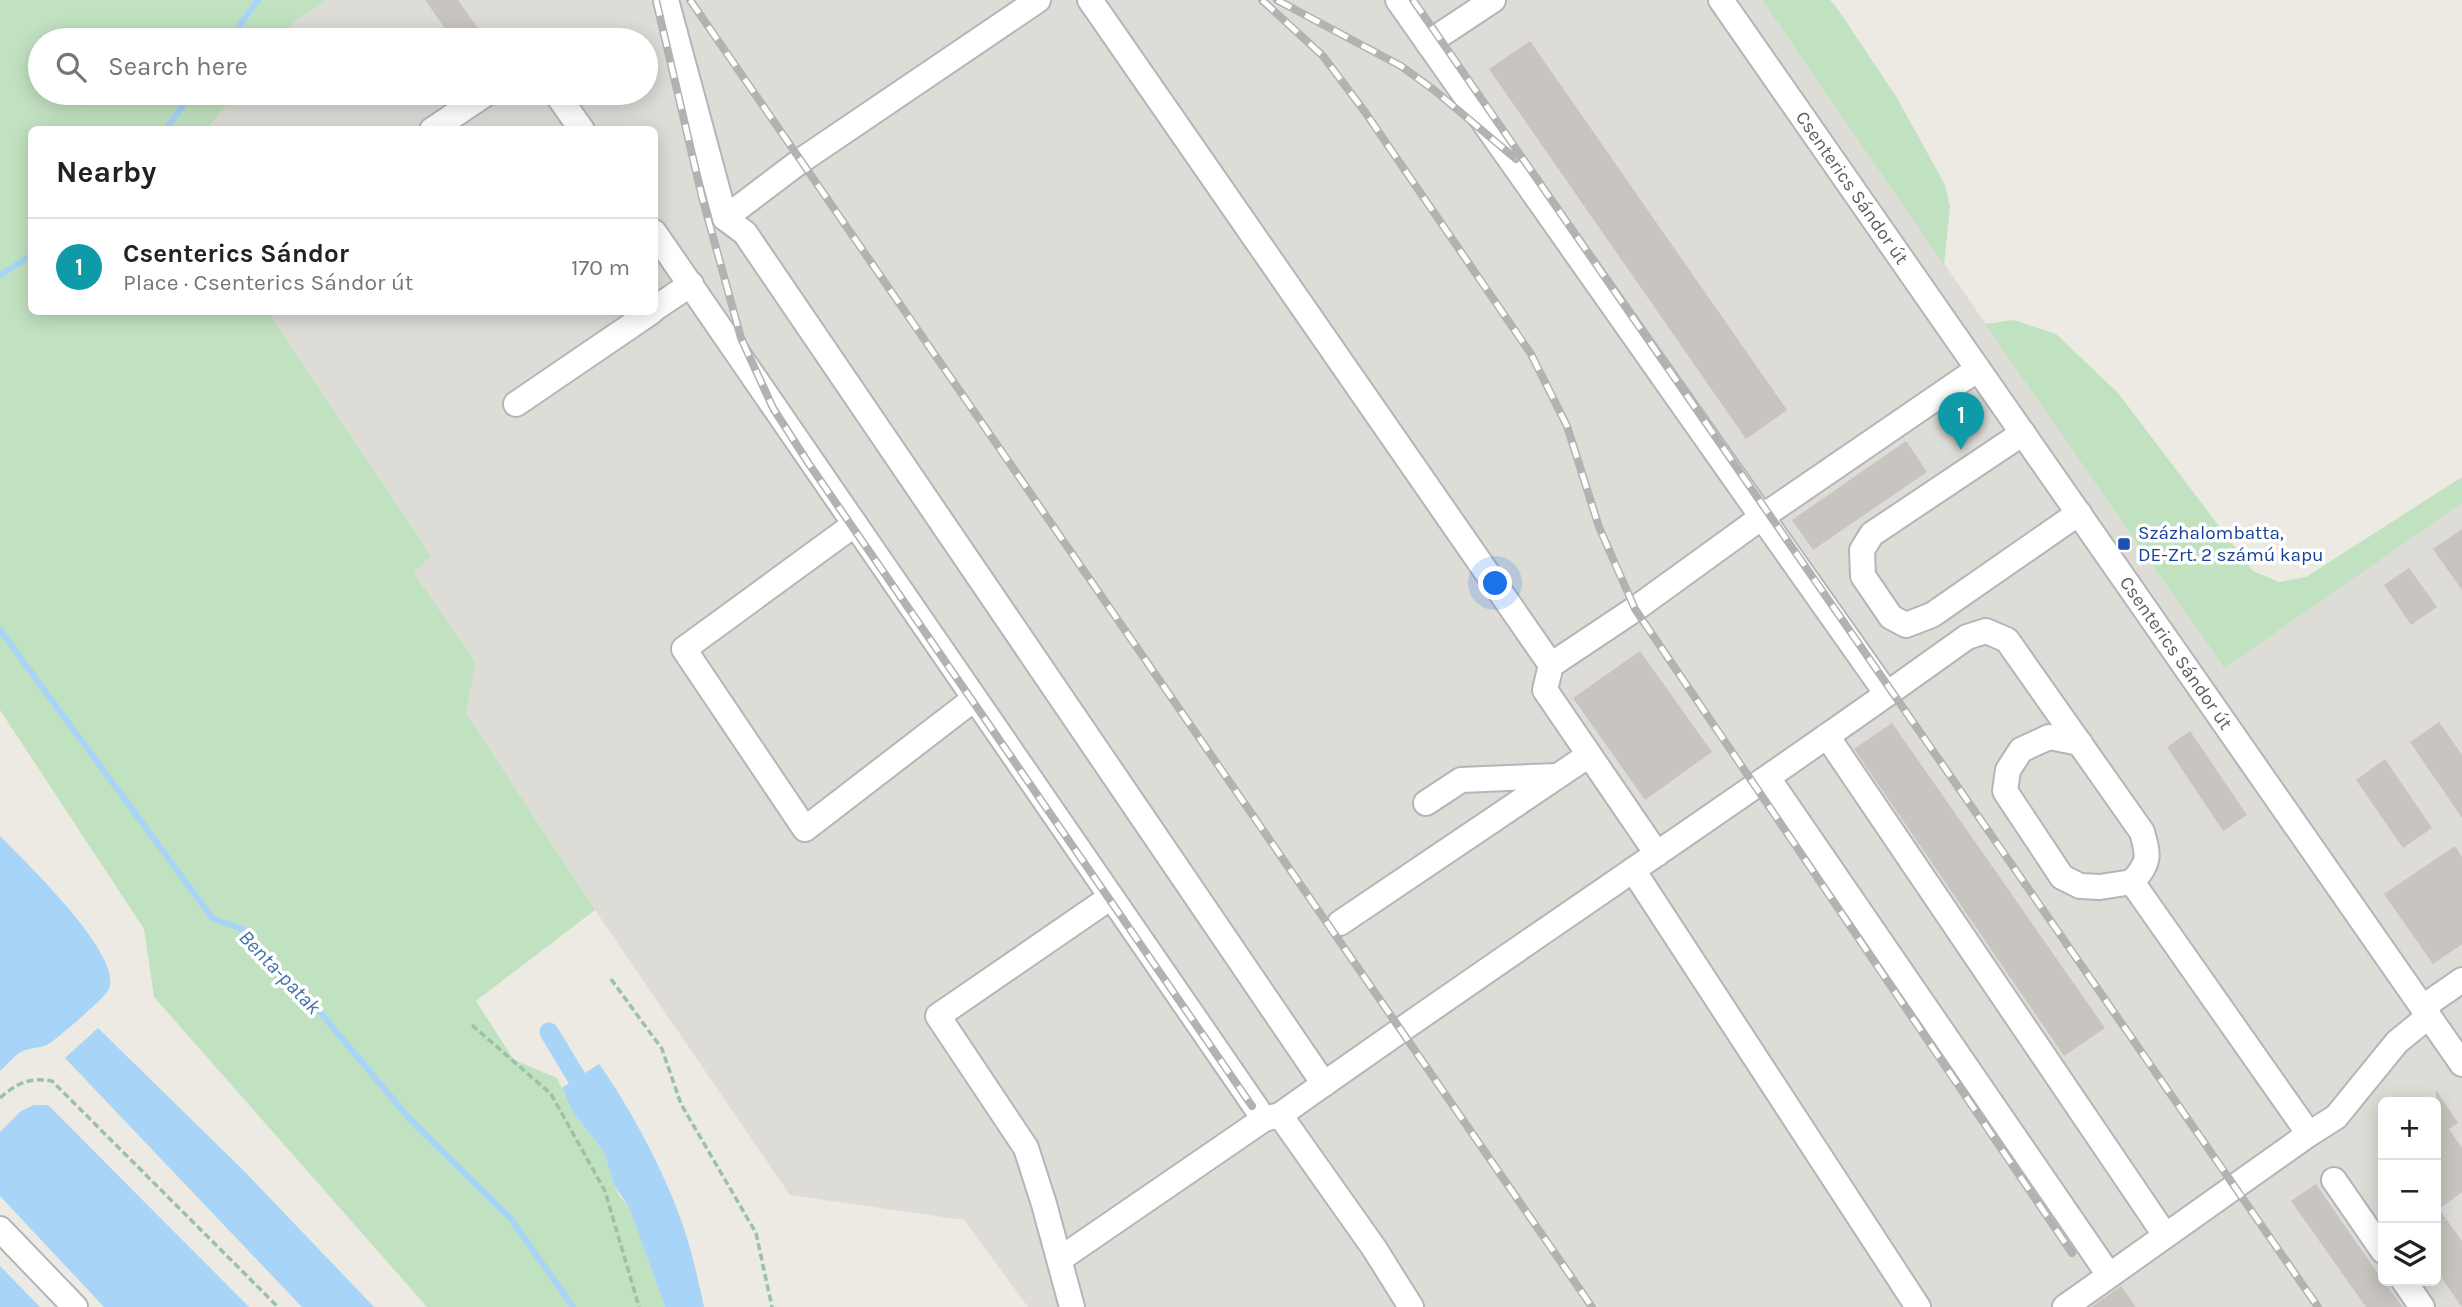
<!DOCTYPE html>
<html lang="en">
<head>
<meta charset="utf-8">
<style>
	body { margin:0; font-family:Karla,sans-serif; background:#f6f6f6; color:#222 }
	.controls { position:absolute; right:21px; bottom:21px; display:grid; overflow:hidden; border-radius:10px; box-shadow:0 4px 18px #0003 }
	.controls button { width:63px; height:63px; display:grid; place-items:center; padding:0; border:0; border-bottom:2px solid #e0e0e0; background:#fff; color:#222; font:35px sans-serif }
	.you { position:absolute; left:1496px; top:584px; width:24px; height:24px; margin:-18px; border:5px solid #fff; border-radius:50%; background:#1a73e8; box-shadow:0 0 0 10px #1a73e833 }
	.badge { display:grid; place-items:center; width:46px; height:46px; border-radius:50%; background:#d9493b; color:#fff; font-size:23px; font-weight:700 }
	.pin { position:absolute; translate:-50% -58px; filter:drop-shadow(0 2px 4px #0008) }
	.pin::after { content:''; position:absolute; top:37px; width:24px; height:21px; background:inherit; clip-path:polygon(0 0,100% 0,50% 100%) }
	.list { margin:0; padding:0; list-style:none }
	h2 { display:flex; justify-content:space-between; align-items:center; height:91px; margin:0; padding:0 28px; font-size:30px }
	h2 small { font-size:23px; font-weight:400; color:#767676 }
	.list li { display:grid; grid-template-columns:46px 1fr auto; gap:21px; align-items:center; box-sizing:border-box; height:98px; padding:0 28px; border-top:2px solid #e0e0e0 }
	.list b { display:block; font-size:26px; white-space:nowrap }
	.list p { margin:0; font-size:23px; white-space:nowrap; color:#767676 }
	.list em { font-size:23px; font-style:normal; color:#767676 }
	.icon { flex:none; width:38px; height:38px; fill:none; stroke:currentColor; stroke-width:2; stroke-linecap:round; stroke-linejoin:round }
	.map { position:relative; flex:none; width:2462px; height:1307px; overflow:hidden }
	.search { position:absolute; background:#fff; box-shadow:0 4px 18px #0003; left:28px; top:28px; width:630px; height:77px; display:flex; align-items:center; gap:18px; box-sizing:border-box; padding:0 24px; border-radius:38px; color:#767676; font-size:26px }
	.panel { position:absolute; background:#fff; box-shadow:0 4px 18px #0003; left:28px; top:126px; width:630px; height:189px; border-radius:10px }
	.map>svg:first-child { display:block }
	.industrial { fill:#dedcd7; fill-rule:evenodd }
	.green { fill:#c1e2c1 }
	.water { fill:#a7d4f7 }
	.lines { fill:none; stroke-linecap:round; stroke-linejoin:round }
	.stream { stroke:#a7d4f7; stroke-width:6 }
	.canal { stroke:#a7d4f7; stroke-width:19 }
	.building { fill:#c8c5c0 }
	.minor-casing { stroke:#b3b5b9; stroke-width:28 }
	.path { stroke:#9bc2a6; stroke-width:3.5; stroke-dasharray:7 3.5; stroke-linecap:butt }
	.minor { stroke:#fff; stroke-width:24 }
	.rail-casing { stroke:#b1b2b2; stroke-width:8 }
	.rail { stroke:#fff; stroke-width:5; stroke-dasharray:16; stroke-linecap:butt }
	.transit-dot { fill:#1a4fb4; stroke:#fff; stroke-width:2.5 }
	.labels { text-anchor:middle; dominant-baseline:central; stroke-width:7; stroke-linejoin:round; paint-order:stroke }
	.street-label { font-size:19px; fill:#5b5e62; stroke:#fff }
	.transit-label { font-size:19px; fill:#164399; stroke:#fff; text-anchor:start }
	.water-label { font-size:21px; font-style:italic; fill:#4775a7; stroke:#fff }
</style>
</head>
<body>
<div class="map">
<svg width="2462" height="1307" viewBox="0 0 2462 1307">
	<rect width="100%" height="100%" fill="#eceae2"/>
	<!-- industrial -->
	<path class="industrial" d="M327 0H1762L2223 667 2462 503V1307H1028L964 1220 790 1195 595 910 466 713 476 663 414 573 431 556 268 312H654V130H207L237 93H646V40H279L294 22ZM2383 1102H2436V1281H2383Z"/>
	<!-- green -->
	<g class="green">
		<polygon points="0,0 327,0 294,22 279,40 40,40 40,93 237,93 207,129 32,130 32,312 268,312 431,556 414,573 476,663 466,713 595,910 476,1001 514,1060 557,1078 572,1111 604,1152 614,1185 620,1197 629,1207 665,1307 427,1307 154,997 144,929 0,710"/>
		<polygon points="1762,0 1830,0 1837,8 1897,98 1945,185 1950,207 1944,265"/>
		<polygon points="2014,320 2056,334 2118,393 2253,571 2279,582 2306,577 2462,477 2462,503 2224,668 1985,324"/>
	</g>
	<!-- water -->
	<g class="water">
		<path d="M0 836C24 861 123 954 109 989 105 998 60 1036 50 1043 41 1049 28 1047 19 1053 12 1058 6 1066 0 1071Z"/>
		<polygon points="98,1028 243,1170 374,1307 302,1307 65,1058"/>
		<path d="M599 1064C632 1110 671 1184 687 1238 694 1261 699 1284 704 1307H665L629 1207 614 1185 604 1152 572 1111 562 1088Z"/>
		<polygon points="34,1105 48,1105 249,1307 104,1307 0,1196 0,1132 21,1111"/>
		<polygon points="0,1266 40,1307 0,1307"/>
	</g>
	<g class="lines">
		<!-- stream -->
		<g class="stream">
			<polyline points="229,40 258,0"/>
			<polyline points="165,130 192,93"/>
			<polyline points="0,275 32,255"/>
			<polyline points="0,630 213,919 243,929 290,988 307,997 408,1117 511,1219 573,1307"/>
		</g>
		<!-- canal -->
		<polyline class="canal" points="549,1032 590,1100"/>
	</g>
	<!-- building -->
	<g class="building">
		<polygon points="425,0 458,0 486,40 453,40"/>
		<polygon points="1530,41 1787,410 1746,439 1489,69"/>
		<polygon points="1906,441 1927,472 1813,550 1792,520"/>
		<polygon points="2462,529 2462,590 2433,549"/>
		<polygon points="2409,568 2437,607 2411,625 2384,585"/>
		<polygon points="1640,651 1712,752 1645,800 1573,698"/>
		<polygon points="2439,722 2462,755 2462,818 2410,742"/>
		<polygon points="1892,723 2105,1028 2064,1056 1854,749"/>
		<polygon points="2190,731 2247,815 2223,831 2167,747"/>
		<polygon points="2385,759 2432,828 2403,848 2356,780"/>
		<polygon points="2455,846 2462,857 2462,944 2433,964 2384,894"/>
		<polygon points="2436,1090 2458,1123 2449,1129 2462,1148 2462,1192 2439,1209 2462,1241 2462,1307 2436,1270"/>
		<polygon points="2316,1184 2383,1281 2403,1307 2366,1307 2291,1201"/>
		<polygon points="2121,1286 2136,1307 2091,1307"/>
	</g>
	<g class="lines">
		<defs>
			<g id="minor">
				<polyline points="666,0 725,218"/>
				<polyline points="1038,0 799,162 725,218 745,233 1324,1084"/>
				<polyline points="1090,0 1551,665"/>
				<polyline points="1398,0 1762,517 1978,369"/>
				<path id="s1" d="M1721 0 2462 1064"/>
				<polyline points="1428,43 1493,0"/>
				<polyline points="556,93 582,130"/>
				<polyline points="432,130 487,93"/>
				<polyline points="654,232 1264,1119 1060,1259"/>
				<polyline points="654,309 691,284"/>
				<polyline points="516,404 651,312"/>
				<polyline points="2023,433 1872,534 1862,550 1863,576 1891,617 1906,625 1932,615 2079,513"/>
				<polyline points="855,524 684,649 805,829 974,699"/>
				<path d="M1887 694 1967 637 1986 631 2007 640 2142 832C2149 857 2150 862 2132 882L2309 1134 2065 1307"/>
				<polyline points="1827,736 2165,1235"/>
				<polyline points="2080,743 2049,737 2021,750 2008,770 2005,791 2062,877 2080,886 2100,887 2132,882"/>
				<polyline points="1768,778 2109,1275"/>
				<polyline points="1426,803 1461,780 1556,776"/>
				<polyline points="1633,870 1918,1307"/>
				<polyline points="1340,923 1589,755"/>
				<polyline points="2423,1007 2462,980"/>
				<polyline points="1280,1115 1374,1248 1411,1307"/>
				<path d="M1264 1119 1280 1115C1481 972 1686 836 1887 694L1762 517 1635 609 1551 665 1545 690 1657 854"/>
				<polyline points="2309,1134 2336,1117 2397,1042 2429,1016"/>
				<polyline points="2334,1180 2383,1251"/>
				<polyline points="0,1229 75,1307"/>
				<polyline points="2404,1281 2422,1307"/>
				<polyline points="1072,1307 1044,1204 1026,1148 938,1016 1111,897"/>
			</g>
		</defs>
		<!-- minor casing -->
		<use href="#minor" class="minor-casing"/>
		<!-- path -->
		<g class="path">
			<polyline points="611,979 662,1049 681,1104 756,1233 772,1307"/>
			<polyline points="472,1025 551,1094 605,1191 639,1307"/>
			<path d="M0 1098C17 1083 30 1077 52 1081L278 1307"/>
		</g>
		<!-- minor -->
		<use href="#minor" class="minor"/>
		<defs>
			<g id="rail">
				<polyline points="656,0 702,197 741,338 773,408 809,464 1252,1106"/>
				<polyline points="690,0 1592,1307"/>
				<polyline points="1262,0 1323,56 1365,112 1531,354 1567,426 1599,527 1635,609 2072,1253"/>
				<polyline points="1277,0 1401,66 1434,90 1516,159"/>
				<polyline points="1413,0 2318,1307"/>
			</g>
		</defs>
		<!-- rail casing -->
		<use href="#rail" class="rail-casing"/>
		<!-- rail -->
		<use href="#rail" class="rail"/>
	</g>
	<!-- markers -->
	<rect class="transit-dot" x="2117" y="537" width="14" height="14" rx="3.5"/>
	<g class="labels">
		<!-- street labels -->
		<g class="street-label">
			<text stroke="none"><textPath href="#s1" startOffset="229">Csenterics Sándor út</textPath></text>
			<text stroke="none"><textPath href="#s1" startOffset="796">Csenterics Sándor út</textPath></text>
		</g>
		<!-- transit labels -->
		<g class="transit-label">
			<text x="2138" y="533">Százhalombatta,<tspan x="2138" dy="22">DE-Zrt. 2 számú kapu</tspan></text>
		</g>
		<!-- water labels -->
		<g class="water-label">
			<text transform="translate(280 972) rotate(46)">Benta-patak</text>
		</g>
	</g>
</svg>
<div class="controls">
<button>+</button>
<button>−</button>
<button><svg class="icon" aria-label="layers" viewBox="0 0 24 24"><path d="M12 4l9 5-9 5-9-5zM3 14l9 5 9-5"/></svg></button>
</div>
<div class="you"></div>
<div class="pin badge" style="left:1961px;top:450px;background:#0f9aa8">1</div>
<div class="search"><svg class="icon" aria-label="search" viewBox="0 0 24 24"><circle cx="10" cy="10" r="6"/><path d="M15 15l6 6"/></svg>Search here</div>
<section class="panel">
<h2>Nearby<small></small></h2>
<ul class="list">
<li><span class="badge" style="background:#0f9aa8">1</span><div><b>Csenterics Sándor</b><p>Place · Csenterics Sándor út</p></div><em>170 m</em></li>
</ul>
</section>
</div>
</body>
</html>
